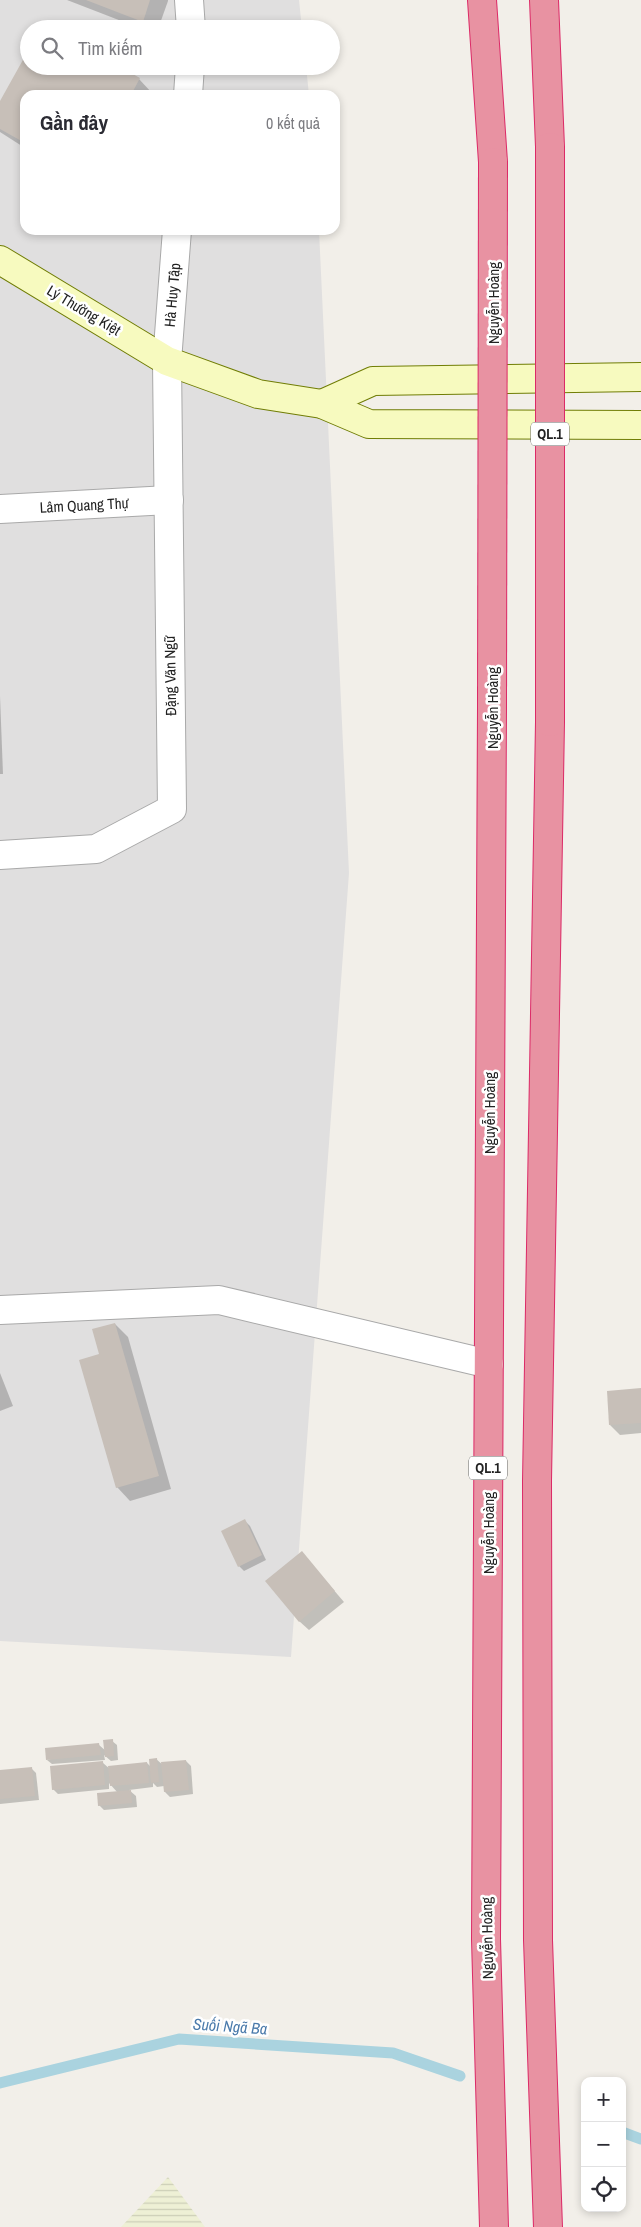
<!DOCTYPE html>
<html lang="vi">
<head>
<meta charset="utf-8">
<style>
	body { margin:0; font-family:"Archivo Narrow",sans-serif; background:#f2f2f3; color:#2b2b33 }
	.controls { position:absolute; right:15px; bottom:15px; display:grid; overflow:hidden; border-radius:10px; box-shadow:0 2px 8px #0003 }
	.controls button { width:45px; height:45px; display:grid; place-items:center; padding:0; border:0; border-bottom:1px solid #e1e1e2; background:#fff; color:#2b2b33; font:25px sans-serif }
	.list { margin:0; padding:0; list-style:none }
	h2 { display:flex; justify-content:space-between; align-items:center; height:65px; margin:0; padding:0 20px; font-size:21px }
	h2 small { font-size:16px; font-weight:400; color:#7c7c81 }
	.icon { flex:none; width:28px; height:28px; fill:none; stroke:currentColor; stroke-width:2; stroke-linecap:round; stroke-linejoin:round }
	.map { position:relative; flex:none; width:641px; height:2227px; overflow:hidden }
	.search { position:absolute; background:#fff; box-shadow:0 2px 8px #0003; left:20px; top:20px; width:320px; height:55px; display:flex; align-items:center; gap:12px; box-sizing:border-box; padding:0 18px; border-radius:28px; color:#7c7c81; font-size:19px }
	.panel { position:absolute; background:#fff; box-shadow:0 2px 8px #0003; left:20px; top:90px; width:320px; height:145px; border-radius:15px }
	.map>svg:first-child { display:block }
	.residential { fill:#e0dfdf }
	.farmland { fill:url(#farmland-rules) }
	.shadow { fill:#0003 }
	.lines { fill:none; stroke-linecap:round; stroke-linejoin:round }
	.stream { stroke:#aad3df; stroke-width:11 }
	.building { fill:#c7bfb8 }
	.street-casing { stroke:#a9a9a9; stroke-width:30 }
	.secondary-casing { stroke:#707d05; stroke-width:30 }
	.highway-casing { stroke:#dc2a67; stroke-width:30 }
	.street { stroke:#fff; stroke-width:28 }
	.secondary { stroke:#f7fabf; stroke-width:28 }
	.highway { stroke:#e892a2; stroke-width:28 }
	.highway-bridge-casing { stroke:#dc2a67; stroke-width:30; stroke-linecap:butt }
	.highway-bridge { stroke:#e892a2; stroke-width:28 }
	.labels { text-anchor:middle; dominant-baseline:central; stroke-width:5; stroke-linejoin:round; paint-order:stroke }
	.shield { fill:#fff; stroke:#646464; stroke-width:1 }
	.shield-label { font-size:14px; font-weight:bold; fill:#222 }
	.street-label { font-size:15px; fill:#222; stroke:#fff }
	.water-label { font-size:16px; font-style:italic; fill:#4a7aab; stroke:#fff }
</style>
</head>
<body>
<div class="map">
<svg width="641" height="2227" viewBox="0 0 641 2227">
	<defs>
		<pattern id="farmland-rules" width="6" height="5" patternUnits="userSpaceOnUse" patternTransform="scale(1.25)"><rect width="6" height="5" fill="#eef0d5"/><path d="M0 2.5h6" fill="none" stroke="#ccceb7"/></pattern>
	</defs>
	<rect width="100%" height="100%" fill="#f2efe9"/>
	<!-- residential -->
	<polygon class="residential" points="0,0 299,0 302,29 29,29 29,66 306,66 309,95 25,95 25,230 319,230 349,873 291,1657 0,1641"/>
	<!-- farmland -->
	<polygon class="farmland" points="168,2177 205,2227 121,2227"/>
	<!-- shadow -->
	<g class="shadow">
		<polygon points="67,0 168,0 168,1 158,29 142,29"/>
		<polygon points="29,66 139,79 152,93 151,95 25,95 25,148 0,132 0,104"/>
		<polygon points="0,696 3,774 0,774"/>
		<polygon points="115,1324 128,1337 171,1489 130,1501 117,1487 101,1355"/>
		<polygon points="0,1373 13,1406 0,1411"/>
		<polygon points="641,1390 641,1433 620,1435 610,1425"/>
		<polygon points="245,1521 250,1526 266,1560 244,1571 239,1566"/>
		<polygon points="302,1553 344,1602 309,1630 299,1621"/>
		<polygon points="112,1741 117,1745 118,1760 111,1761 104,1755 105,1760 52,1764 47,1760 99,1745 106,1751"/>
		<polygon points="156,1759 163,1765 186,1761 191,1766 193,1794 170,1797 165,1792 164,1786 157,1787 153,1783 153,1787 129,1790 136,1796 137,1807 104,1810 99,1805 118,1793 109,1783 109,1789 58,1794 53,1789 103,1763 110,1769 147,1763 151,1767"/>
		<polygon points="31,1768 36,1773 39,1800 0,1804 0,1771"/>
	</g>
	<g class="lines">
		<!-- stream -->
		<g class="stream">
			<polyline points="0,2083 179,2039 393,2053 460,2076"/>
			<polyline points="622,2132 641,2139"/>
		</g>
	</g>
	<!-- building -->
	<g class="building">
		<polygon points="86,0 150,0 143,22"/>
		<polygon points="29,49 29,66 118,66 140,78 131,95 25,95 25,143 0,129 0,101"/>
		<polygon points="115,1323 159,1476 116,1488 79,1360 99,1354 92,1329"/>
		<polygon points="641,1388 641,1423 609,1425 607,1391"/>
		<polygon points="245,1519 262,1555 238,1567 221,1531"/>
		<polygon points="302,1551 335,1591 299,1622 265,1581"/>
		<polygon points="113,1739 114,1756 105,1757 103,1740"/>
		<polygon points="99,1743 101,1755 46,1760 45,1748"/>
		<polygon points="157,1758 159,1782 151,1783 149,1759"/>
		<polygon points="186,1760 189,1790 164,1792 161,1762"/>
		<polygon points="103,1761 105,1785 52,1790 50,1766"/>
		<polygon points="147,1762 149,1783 110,1786 108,1766"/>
		<polygon points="32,1767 35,1796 0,1799 0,1770"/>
		<polygon points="131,1790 132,1803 98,1806 97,1793"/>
	</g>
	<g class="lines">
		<defs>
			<g id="street">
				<polyline points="189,0 191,29"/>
				<polyline points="188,95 190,66"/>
				<polyline points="0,509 169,500"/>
				<polyline points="0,855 96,849 172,809 167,361 177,230"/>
				<polyline points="0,1310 219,1300 489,1364"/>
			</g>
			<g id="secondary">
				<polyline points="0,260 167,361 258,394 322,404 369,424 641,425"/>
				<polyline points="322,404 373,381 641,377"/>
			</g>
			<g id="highway">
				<polyline points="482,0 493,162"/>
				<polyline points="544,0 550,147"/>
				<polyline points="492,708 486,1939 494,2227"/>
				<polyline points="548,2227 538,1940 537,1481 550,722"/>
			</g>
		</defs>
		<!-- street casing -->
		<use href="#street" class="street-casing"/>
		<!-- secondary casing -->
		<use href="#secondary" class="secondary-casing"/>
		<!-- highway casing -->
		<use href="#highway" class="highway-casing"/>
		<!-- street -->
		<use href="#street" class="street"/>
		<!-- secondary -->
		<use href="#secondary" class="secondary"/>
		<!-- highway -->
		<use href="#highway" class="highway"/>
		<defs>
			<g id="highway-bridge">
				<polyline points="550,147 550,722"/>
				<polyline points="492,708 493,162"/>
			</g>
		</defs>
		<!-- highway-bridge casing -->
		<use href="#highway-bridge" class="highway-bridge-casing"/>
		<!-- highway-bridge -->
		<use href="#highway-bridge" class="highway-bridge"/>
	</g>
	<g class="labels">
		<!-- shield labels -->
		<g class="shield">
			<rect x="531" y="422.5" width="38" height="23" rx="4"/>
			<rect x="469" y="1456.5" width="38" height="23" rx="4"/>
		</g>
		<g class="shield-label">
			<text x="550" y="434">QL.1</text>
			<text x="488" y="1468">QL.1</text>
		</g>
		<!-- street labels -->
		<g class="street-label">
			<text transform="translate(172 295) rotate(-85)">Hà Huy Tập</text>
			<text transform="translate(493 303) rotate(-90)">Nguyễn Hoàng</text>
			<text transform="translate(84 310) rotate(31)">Lý Thường Kiệt</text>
			<text transform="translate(84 505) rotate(-3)">Lâm Quang Thự</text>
			<text transform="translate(170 676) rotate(-91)">Đặng Văn Ngữ</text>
			<text transform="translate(492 708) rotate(-90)">Nguyễn Hoàng</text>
			<text transform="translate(489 1113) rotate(-90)">Nguyễn Hoàng</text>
			<text transform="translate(488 1533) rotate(-90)">Nguyễn Hoàng</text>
			<text transform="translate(487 1938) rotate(-91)">Nguyễn Hoàng</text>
		</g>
		<!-- water labels -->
		<g class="water-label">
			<text transform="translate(230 2026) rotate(4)">Suối Ngã Ba</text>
		</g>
	</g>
</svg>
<div class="controls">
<button>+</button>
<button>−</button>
<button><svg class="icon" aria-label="locate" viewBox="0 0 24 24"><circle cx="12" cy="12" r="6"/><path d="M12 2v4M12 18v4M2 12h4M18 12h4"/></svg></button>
</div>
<div class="search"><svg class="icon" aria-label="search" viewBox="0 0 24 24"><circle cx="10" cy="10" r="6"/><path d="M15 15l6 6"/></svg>Tìm kiếm</div>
<section class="panel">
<h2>Gần đây<small>0 kết quả</small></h2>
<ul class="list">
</ul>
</section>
</div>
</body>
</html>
